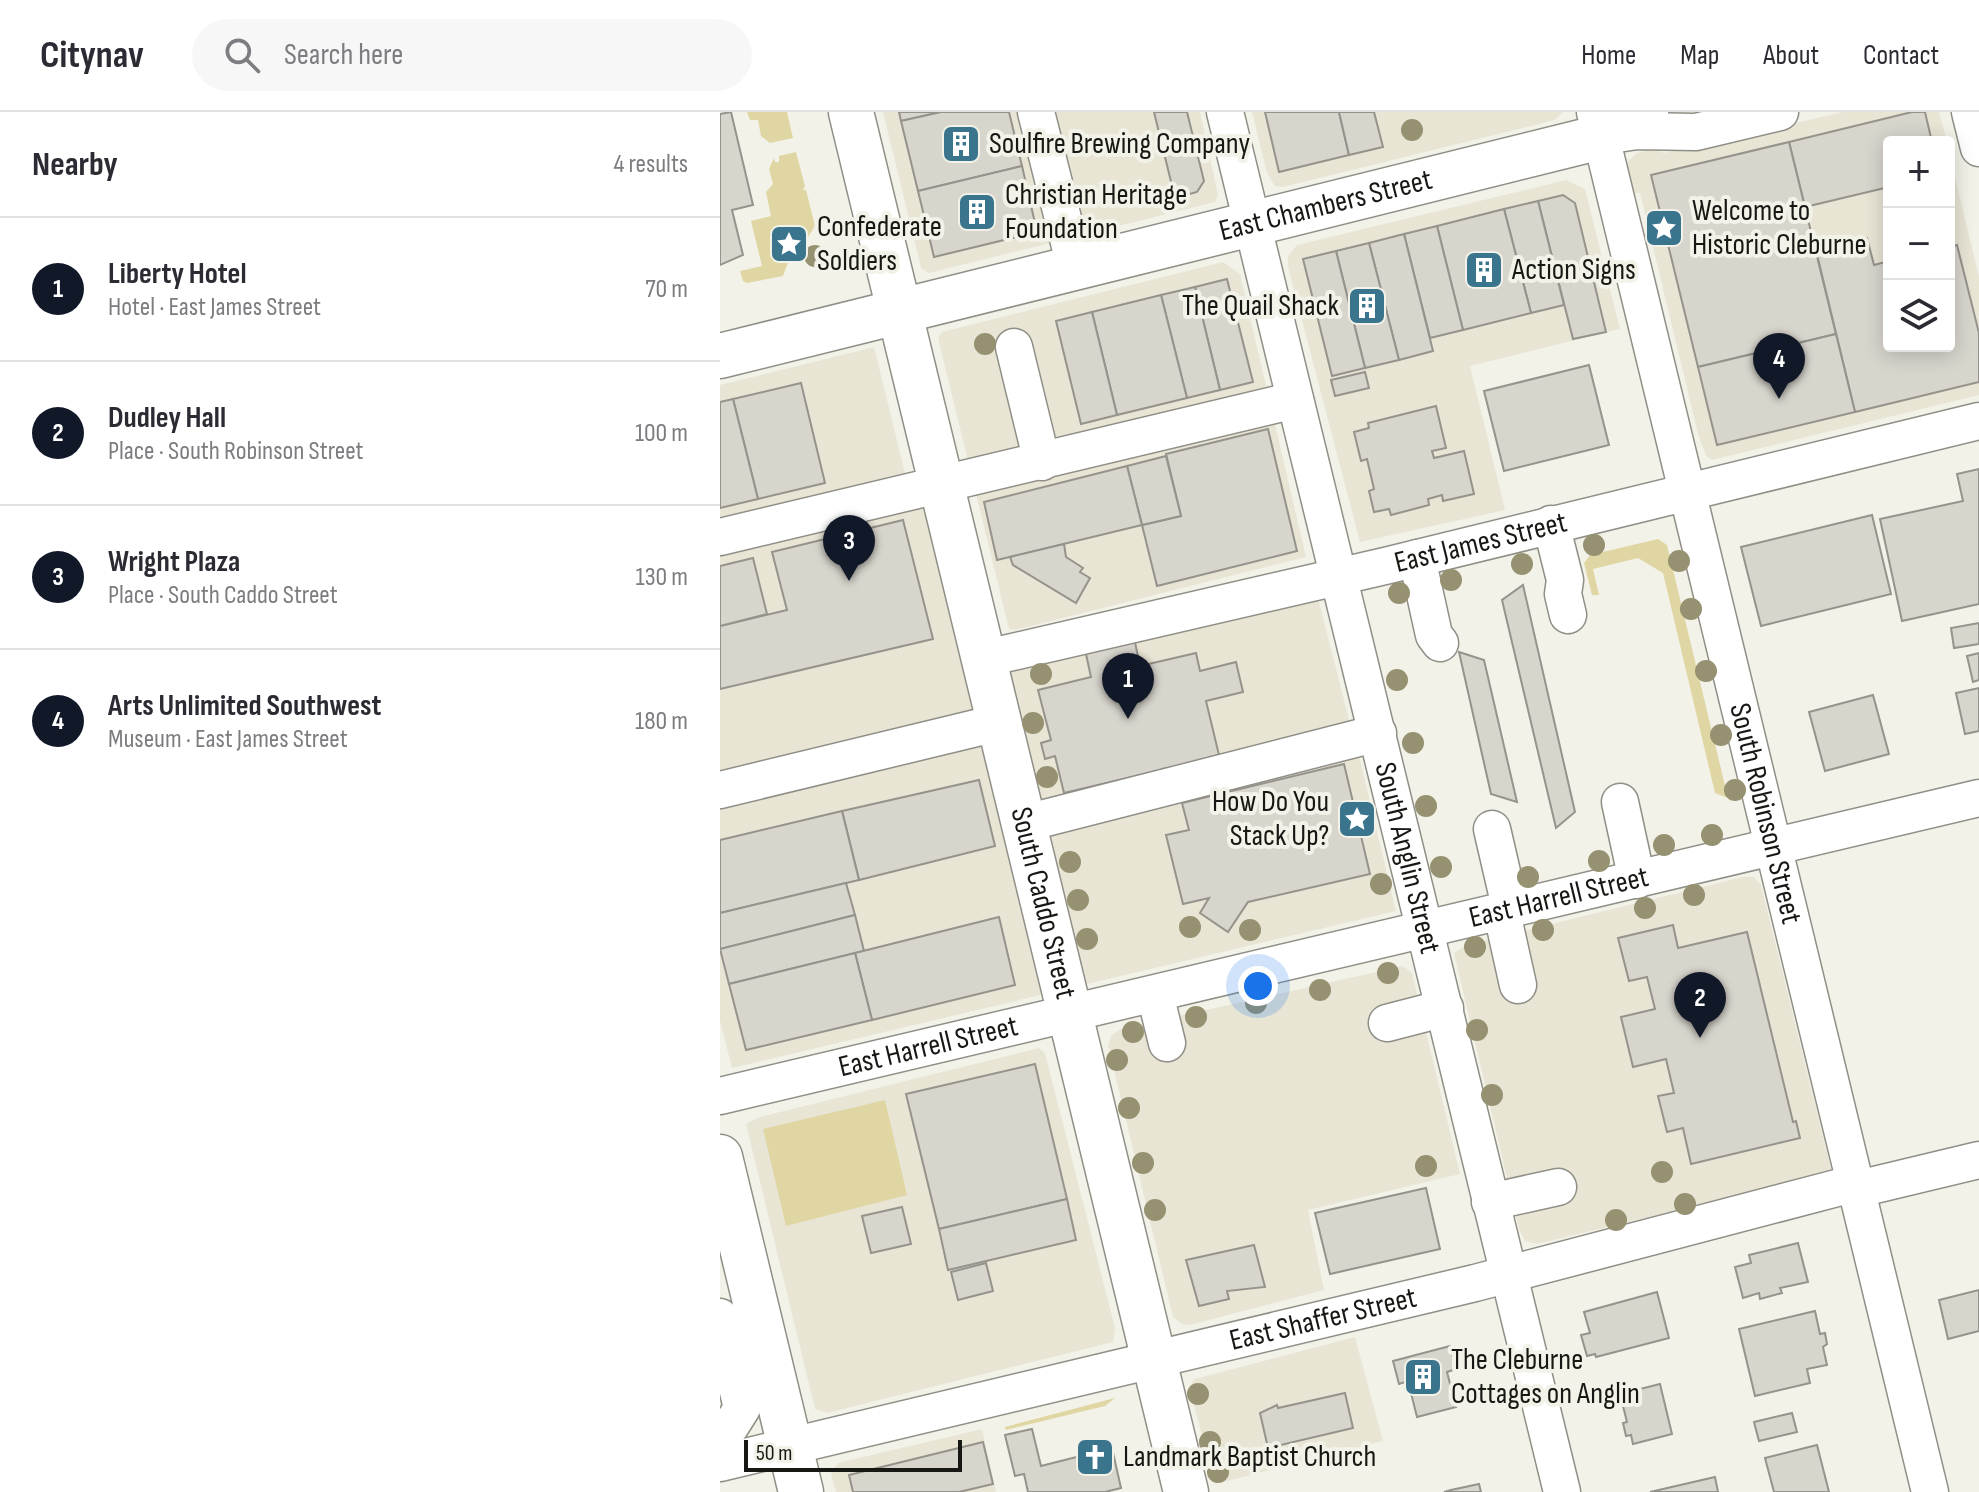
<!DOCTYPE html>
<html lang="en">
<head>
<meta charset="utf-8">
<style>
	body { margin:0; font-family:"Sofia Sans Condensed",sans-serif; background:#f7f7f7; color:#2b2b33 }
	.controls { position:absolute; right:24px; top:24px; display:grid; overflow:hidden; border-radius:8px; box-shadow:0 4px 20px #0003 }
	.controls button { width:72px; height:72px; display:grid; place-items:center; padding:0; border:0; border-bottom:2px solid #e1e1e2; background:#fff; color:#2b2b33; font:40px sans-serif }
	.scale { position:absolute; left:24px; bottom:20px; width:218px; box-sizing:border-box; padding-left:8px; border:4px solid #171713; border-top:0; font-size:22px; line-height:28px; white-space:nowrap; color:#171713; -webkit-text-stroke:6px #f3f2e8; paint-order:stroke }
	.you { position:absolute; left:538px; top:874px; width:28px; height:28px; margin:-20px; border:6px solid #fff; border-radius:50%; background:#1a73e8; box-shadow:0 0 0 12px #1a73e833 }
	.badge { display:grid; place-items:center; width:52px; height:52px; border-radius:50%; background:#111827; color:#fff; font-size:26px; font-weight:700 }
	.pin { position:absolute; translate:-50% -66px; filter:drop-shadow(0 2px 4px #0008) }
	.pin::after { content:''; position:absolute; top:42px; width:28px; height:24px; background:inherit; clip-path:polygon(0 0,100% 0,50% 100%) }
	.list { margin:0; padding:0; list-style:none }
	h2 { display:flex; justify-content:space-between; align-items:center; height:104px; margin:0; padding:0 32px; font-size:34px }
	h2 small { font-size:26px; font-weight:400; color:#7c7c81 }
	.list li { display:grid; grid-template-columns:52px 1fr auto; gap:24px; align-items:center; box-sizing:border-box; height:144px; padding:0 32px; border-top:2px solid #e1e1e2 }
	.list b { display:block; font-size:30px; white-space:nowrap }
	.list p { margin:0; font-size:26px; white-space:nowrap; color:#7c7c81 }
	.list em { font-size:26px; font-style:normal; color:#7c7c81 }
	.icon { flex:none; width:44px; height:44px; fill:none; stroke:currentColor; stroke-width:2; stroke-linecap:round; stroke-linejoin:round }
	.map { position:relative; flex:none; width:1259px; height:1380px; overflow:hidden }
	header { display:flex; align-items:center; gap:48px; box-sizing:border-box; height:112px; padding:0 40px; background:#fff; border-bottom:2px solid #e1e1e2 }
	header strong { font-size:38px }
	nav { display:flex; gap:44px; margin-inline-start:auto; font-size:28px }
	.search { width:560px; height:72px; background:#f7f7f7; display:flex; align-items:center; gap:20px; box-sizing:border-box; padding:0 28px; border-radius:44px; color:#7c7c81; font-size:30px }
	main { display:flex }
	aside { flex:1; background:#fff }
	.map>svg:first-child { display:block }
	.built { fill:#e8e5d5 }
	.green { fill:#e0d6a3 }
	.building { fill:#d7d5cc; stroke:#95938b; stroke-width:2 }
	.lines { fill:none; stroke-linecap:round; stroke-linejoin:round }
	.minor-casing { stroke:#908f87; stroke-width:39 }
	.major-casing { stroke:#908f87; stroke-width:47 }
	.minor { stroke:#fff; stroke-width:36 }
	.major { stroke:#fff; stroke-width:44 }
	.tree { fill:#969171 }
	.labels { text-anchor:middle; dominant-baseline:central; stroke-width:8; stroke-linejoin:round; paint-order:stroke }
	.poi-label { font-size:30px; fill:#171713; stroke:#f3f2e8; text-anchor:start }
	.street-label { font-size:30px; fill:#171713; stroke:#f3f2e8 }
</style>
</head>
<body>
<header>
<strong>Citynav</strong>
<div class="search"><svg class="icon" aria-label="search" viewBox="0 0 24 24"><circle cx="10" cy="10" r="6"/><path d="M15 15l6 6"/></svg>Search here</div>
<nav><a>Home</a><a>Map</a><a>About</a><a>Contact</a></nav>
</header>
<main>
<aside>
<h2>Nearby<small>4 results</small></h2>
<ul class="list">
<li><span class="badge">1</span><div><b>Liberty Hotel</b><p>Hotel · East James Street</p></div><em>70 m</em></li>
<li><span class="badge">2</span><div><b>Dudley Hall</b><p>Place · South Robinson Street</p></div><em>100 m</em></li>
<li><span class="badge">3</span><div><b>Wright Plaza</b><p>Place · South Caddo Street</p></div><em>130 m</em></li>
<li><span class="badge">4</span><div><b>Arts Unlimited Southwest</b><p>Museum · East James Street</p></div><em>180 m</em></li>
</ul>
</aside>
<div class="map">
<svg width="1259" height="1380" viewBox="0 0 1259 1380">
	<rect width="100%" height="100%" fill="#f3f2e8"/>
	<!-- built -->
	<g class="built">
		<polygon points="163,0 480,0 498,83 495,90 209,161 201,156"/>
		<polygon points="532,0 843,0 835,8 563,75 555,74 547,61"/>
		<polygon points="1123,0 1219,0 1227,30 1169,30 1169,234 1229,234 1229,40 1259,165 1259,283 992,348 986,344 978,322 920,81 915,81 908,68 908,49 917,41 933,37 944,41"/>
		<polygon points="846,68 865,77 900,217 750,254 785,398 640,430 568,155 568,144 577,133"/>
		<polygon points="503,150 520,162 586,445 295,518 289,517 218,226 222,220"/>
		<polygon points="154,235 185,361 0,406 0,273"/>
		<polygon points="207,387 283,715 636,631 676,799 12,956 0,909 0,436"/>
		<polygon points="598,486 633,623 318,699 284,556"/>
		<polygon points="1023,765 1034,765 1041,773 1111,1057 1108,1062 817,1132 805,1129 799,1117 734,841 746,833"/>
		<polygon points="683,854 692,861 740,1062 588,1098 604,1178 470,1213 462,1212 453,1205 388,933 392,923 401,917"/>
		<polygon points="319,936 325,941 395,1216 393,1230 107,1301 95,1297 26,1012 40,1005"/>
		<polygon points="635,1225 663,1329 495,1372 469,1275 475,1267"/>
		<polygon points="262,1317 276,1380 116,1380 111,1362 118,1351"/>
	</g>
	<!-- green -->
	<g class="green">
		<polygon points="27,0 67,0 73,26 50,31 41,24 38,8 30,8"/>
		<polygon points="76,40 85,74 83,78 86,78 95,114 86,128 69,119 57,136 70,145 63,164 27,171 23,169 20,159 42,154 31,109 51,104 46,80 53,72 49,57 54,46 55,50 59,50 59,44"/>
		<polygon points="938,427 947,433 1008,686 995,681 943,461 918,446 873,457 879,483 872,483 864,451 870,443"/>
		<polygon points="165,988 187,1083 66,1114 43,1017"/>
		<polygon points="395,1286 385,1294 286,1318 285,1315"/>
	</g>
	<!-- building -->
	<g class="building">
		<polygon points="11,0 33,93 12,98 23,143 0,153 0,2"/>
		<polygon points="179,0 221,0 181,9"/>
		<polygon points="221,0 289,0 302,54 198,79 181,9"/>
		<polygon points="434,0 467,0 484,69 477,80 455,86"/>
		<polygon points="545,0 619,0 629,43 559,60"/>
		<polygon points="619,0 654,0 663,35 629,43"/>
		<polygon points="1192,0 1205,0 1212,30 1169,30 1169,75 1085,95 1069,30"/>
		<polygon points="1069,30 1116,222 978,255 931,63"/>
		<polygon points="302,54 317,120 214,145 198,79"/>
		<polygon points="843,83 855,91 886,220 853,227 818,89"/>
		<polygon points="818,89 844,193 811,201 784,97"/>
		<polygon points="784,97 811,201 743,218 717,114"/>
		<polygon points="717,114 743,218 710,226 684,122"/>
		<polygon points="684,122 713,239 679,248 649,131"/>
		<polygon points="1147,126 1154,153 1169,149 1169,234 1229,234 1229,135 1237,133 1259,221 1259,270 1135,300 1096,138"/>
		<polygon points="649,131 679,248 645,256 616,139"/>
		<polygon points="616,139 645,256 612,264 583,147"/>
		<polygon points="507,167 533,270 500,278 475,175"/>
		<polygon points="475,175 500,278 467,286 441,183"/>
		<polygon points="441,183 467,286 397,303 372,200"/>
		<polygon points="372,200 397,303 361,312 336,209"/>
		<polygon points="1116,222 1135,300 997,333 978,255"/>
		<polygon points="869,253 889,333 784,359 764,279"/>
		<polygon points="645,260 649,276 615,284 611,268"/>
		<polygon points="81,271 105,371 38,387 13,287"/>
		<polygon points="13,287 38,387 0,396 0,290"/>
		<polygon points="716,294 726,336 712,339 714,346 744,339 754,382 723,389 722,383 708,387 709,393 671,403 669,397 654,400 649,379 654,377 647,347 641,349 634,320 649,316 648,311"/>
		<polygon points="548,317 577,439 437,474 422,413 461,404 446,342"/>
		<polygon points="446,344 461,404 422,413 407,354"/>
		<polygon points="407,354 422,413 277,448 264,390"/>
		<polygon points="1259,357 1259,492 1182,509 1160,407 1243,389 1237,362"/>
		<polygon points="1152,403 1171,482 1041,514 1021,435"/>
		<polygon points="183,408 213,527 0,577 0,514 67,498 52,440"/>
		<polygon points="344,432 346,445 363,456 360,460 370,466 356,491 293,453 290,445"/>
		<polygon points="33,446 47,502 0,514 0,454"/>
		<polygon points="803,473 855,700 836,716 782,488"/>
		<polygon points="1259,511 1259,532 1234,536 1231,516"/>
		<polygon points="413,521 420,554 476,541 480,559 516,550 523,580 486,589 499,643 473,650 473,652 442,657 444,663 434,665 433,660 344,681 335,644 325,647 321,631 331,628 318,578 371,565 364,533"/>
		<polygon points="739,540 764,548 797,690 771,682"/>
		<polygon points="1259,541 1259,568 1253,570 1247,544"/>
		<polygon points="1259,576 1259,619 1245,622 1236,581"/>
		<polygon points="1153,583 1169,642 1105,659 1089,600"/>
		<polygon points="624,652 650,762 528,790 508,820 480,801 489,786 463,792 446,723 469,718 462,691"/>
		<polygon points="259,668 275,734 139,768 122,699"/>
		<polygon points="122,699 139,768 0,801 0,728"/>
		<polygon points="126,771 135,803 0,837 0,801"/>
		<polygon points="135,803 144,839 9,872 0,837"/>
		<polygon points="279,805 295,873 152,908 135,841"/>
		<polygon points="953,813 958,836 1027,820 1073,1010 1076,1009 1080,1026 971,1052 963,1016 947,1020 938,984 954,981 946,947 913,955 901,905 935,897 927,865 909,869 898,826"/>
		<polygon points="135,841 152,908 26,938 9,872"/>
		<polygon points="315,952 347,1087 219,1117 186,982"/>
		<polygon points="706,1076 720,1137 610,1162 595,1101"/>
		<polygon points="347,1087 356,1128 228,1158 219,1117"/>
		<polygon points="182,1095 191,1132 151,1141 142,1104"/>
		<polygon points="1078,1131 1088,1170 1060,1176 1062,1181 1040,1187 1039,1181 1023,1186 1015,1155 1031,1151 1029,1143"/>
		<polygon points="534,1133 545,1175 507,1179 509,1187 479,1194 466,1148"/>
		<polygon points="266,1151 273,1179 238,1188 231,1160"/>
		<polygon points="1259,1178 1259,1219 1228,1227 1219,1188"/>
		<polygon points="937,1180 949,1226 876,1245 875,1242 867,1244 861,1223 870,1221 864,1200"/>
		<polygon points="1095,1199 1100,1222 1105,1221 1107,1232 1103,1235 1107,1253 1087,1257 1090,1271 1035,1284 1019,1217"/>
		<polygon points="730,1234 736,1257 727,1260 736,1295 697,1305 688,1269 679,1272 673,1249"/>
		<polygon points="940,1272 952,1322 913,1332 911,1323 906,1324 903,1311 907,1310 900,1282"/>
		<polygon points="625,1281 633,1316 548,1336 540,1301 557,1293 558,1296"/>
		<polygon points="1072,1301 1077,1320 1039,1329 1034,1310"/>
		<polygon points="312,1317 321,1354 392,1336 401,1376 385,1380 308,1380 304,1362 295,1364 285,1323"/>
		<polygon points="263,1330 273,1372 239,1380 133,1380 129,1363"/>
		<polygon points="1097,1333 1109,1380 1054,1380 1045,1346"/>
		<polygon points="995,1365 998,1380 930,1380"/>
		<polygon points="759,1372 761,1380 724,1380 731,1378"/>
	</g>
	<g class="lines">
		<defs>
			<g id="minor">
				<polyline points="316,0 356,158"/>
				<path id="s1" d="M505 0 842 1380"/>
				<path id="s2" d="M875 0 1210 1380"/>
				<polyline points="1250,0 1259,36"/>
				<polyline points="890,23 917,19 976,20 1060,0"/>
				<polyline points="294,235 322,350"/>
				<polyline points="831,412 845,468 843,482 848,503"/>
				<polyline points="0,425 575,288"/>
				<polyline points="697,446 714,523 720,531"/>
				<path id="s3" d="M262 547 665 454 1259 309"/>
				<polyline points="0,678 277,611"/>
				<polyline points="900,690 917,768"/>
				<polyline points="302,712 658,621"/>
				<polyline points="772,717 791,799"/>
				<polyline points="782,801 798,873"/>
				<polyline points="435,882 447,931"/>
				<polyline points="667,911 725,896"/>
				<path id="s4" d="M0 984 1259 686"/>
				<polyline points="1138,1077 1259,1048"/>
				<polyline points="770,1090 838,1075"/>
				<polyline points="0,1205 22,1296 10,1315 0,1318"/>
				<path id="s5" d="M0 1351 755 1171 1136 1071"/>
			</g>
			<g id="major">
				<path id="s6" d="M131 0 466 1380"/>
				<path id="s7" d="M0 244 881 25 926 0"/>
				<polyline points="0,1045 81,1380"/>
			</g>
		</defs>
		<!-- minor casing -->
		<use href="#minor" class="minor-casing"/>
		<!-- major casing -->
		<use href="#major" class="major-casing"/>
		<!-- minor -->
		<use href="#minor" class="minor"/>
		<!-- major -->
		<use href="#major" class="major"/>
	</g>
	<!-- trees -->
	<g class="tree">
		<circle cx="692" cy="18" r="11"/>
		<circle cx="95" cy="144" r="11"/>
		<circle cx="265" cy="232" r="11"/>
		<circle cx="874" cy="433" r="11"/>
		<circle cx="959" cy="449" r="11"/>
		<circle cx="802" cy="452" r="11"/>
		<circle cx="731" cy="468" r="11"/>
		<circle cx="679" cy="481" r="11"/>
		<circle cx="971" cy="497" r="11"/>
		<circle cx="986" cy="559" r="11"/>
		<circle cx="321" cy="562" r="11"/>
		<circle cx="677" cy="568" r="11"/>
		<circle cx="313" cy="611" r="11"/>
		<circle cx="1001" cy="623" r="11"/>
		<circle cx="693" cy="631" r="11"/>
		<circle cx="327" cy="665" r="11"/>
		<circle cx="1015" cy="678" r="11"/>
		<circle cx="706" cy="694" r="11"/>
		<circle cx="992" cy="723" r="11"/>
		<circle cx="944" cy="733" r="11"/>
		<circle cx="879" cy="749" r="11"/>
		<circle cx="350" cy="750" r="11"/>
		<circle cx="721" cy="755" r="11"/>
		<circle cx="808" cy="765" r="11"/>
		<circle cx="661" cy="772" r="11"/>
		<circle cx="974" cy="783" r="11"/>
		<circle cx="358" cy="788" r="11"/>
		<circle cx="925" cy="796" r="11"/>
		<circle cx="470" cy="815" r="11"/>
		<circle cx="530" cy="818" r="11"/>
		<circle cx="823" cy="818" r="11"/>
		<circle cx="367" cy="827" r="11"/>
		<circle cx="755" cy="835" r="11"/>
		<circle cx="668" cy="861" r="11"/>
		<circle cx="600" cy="878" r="11"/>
		<circle cx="536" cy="891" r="11"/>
		<circle cx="476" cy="905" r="11"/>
		<circle cx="757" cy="918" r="11"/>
		<circle cx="413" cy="920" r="11"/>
		<circle cx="397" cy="948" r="11"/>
		<circle cx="772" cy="983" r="11"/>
		<circle cx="409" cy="996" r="11"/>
		<circle cx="423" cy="1051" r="11"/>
		<circle cx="706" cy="1054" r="11"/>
		<circle cx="942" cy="1060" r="11"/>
		<circle cx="965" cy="1092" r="11"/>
		<circle cx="435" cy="1098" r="11"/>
		<circle cx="896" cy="1108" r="11"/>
		<circle cx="478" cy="1282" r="11"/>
		<circle cx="490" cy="1330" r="11"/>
		<circle cx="498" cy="1360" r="11"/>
	</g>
	<!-- icons -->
	<defs>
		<symbol id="building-square" viewBox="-11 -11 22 22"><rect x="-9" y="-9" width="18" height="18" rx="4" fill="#3a758d" stroke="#f3f2e8"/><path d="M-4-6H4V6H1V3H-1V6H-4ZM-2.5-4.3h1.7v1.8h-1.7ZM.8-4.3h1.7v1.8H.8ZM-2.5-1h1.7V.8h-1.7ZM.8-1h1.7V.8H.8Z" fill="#fff"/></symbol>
		<symbol id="sight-square" viewBox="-11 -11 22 22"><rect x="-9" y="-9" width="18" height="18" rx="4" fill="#3a758d" stroke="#f3f2e8"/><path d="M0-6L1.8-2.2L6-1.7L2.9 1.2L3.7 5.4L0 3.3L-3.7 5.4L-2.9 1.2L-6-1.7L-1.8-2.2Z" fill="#fff"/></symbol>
		<symbol id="church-square" viewBox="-11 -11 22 22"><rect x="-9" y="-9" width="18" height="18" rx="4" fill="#3a758d" stroke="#f3f2e8"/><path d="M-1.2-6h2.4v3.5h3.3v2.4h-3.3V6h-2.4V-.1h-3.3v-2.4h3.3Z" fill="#fff"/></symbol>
	</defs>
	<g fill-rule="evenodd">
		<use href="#building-square" x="219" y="10" width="44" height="44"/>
		<use href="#building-square" x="235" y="78" width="44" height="44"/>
		<use href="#sight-square" x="922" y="94" width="44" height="44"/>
		<use href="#sight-square" x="47" y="110" width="44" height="44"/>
		<use href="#building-square" x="742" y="136" width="44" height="44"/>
		<use href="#building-square" x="625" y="172" width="44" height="44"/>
		<use href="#sight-square" x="615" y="685" width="44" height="44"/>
		<use href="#building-square" x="681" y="1243" width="44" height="44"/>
		<use href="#church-square" x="353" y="1323" width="44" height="44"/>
	</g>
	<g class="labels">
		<!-- poi labels -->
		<g class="poi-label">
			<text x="269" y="32">Soulfire Brewing Company</text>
			<text x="285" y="83">Christian Heritage<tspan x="285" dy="34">Foundation</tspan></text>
			<text x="972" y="99">Welcome to<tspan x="972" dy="34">Historic Cleburne</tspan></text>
			<text x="97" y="115">Confederate<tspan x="97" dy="34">Soldiers</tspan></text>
			<text x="792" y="158">Action Signs</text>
			<text x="619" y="194" text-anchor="end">The Quail Shack</text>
			<text x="609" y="690" text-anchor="end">How Do You<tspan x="609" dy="34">Stack Up?</tspan></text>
			<text x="731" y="1248">The Cleburne<tspan x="731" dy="34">Cottages on Anglin</tspan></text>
			<text x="403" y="1345">Landmark Baptist Church</text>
		</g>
		<!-- street labels -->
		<g class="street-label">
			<text stroke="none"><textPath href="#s7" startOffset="624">East Chambers Street</textPath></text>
			<text stroke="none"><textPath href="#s3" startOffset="512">East James Street</textPath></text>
			<text stroke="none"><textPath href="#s2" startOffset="722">South Robinson Street</textPath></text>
			<text stroke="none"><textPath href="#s1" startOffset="768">South Anglin Street</textPath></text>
			<text stroke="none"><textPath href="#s4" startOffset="862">East Harrell Street</textPath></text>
			<text stroke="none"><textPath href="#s6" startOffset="814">South Caddo Street</textPath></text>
			<text stroke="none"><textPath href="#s4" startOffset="214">East Harrell Street</textPath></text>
			<text stroke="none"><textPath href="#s5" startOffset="620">East Shaffer Street</textPath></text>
		</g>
	</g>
</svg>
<div class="controls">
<button>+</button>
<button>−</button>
<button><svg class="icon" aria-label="layers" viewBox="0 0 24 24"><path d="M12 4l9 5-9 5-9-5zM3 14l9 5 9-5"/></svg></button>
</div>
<div class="scale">50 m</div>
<div class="you"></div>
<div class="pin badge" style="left:408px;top:607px">1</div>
<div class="pin badge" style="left:980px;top:926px">2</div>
<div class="pin badge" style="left:129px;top:469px">3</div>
<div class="pin badge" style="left:1059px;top:287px">4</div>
</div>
</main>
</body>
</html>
